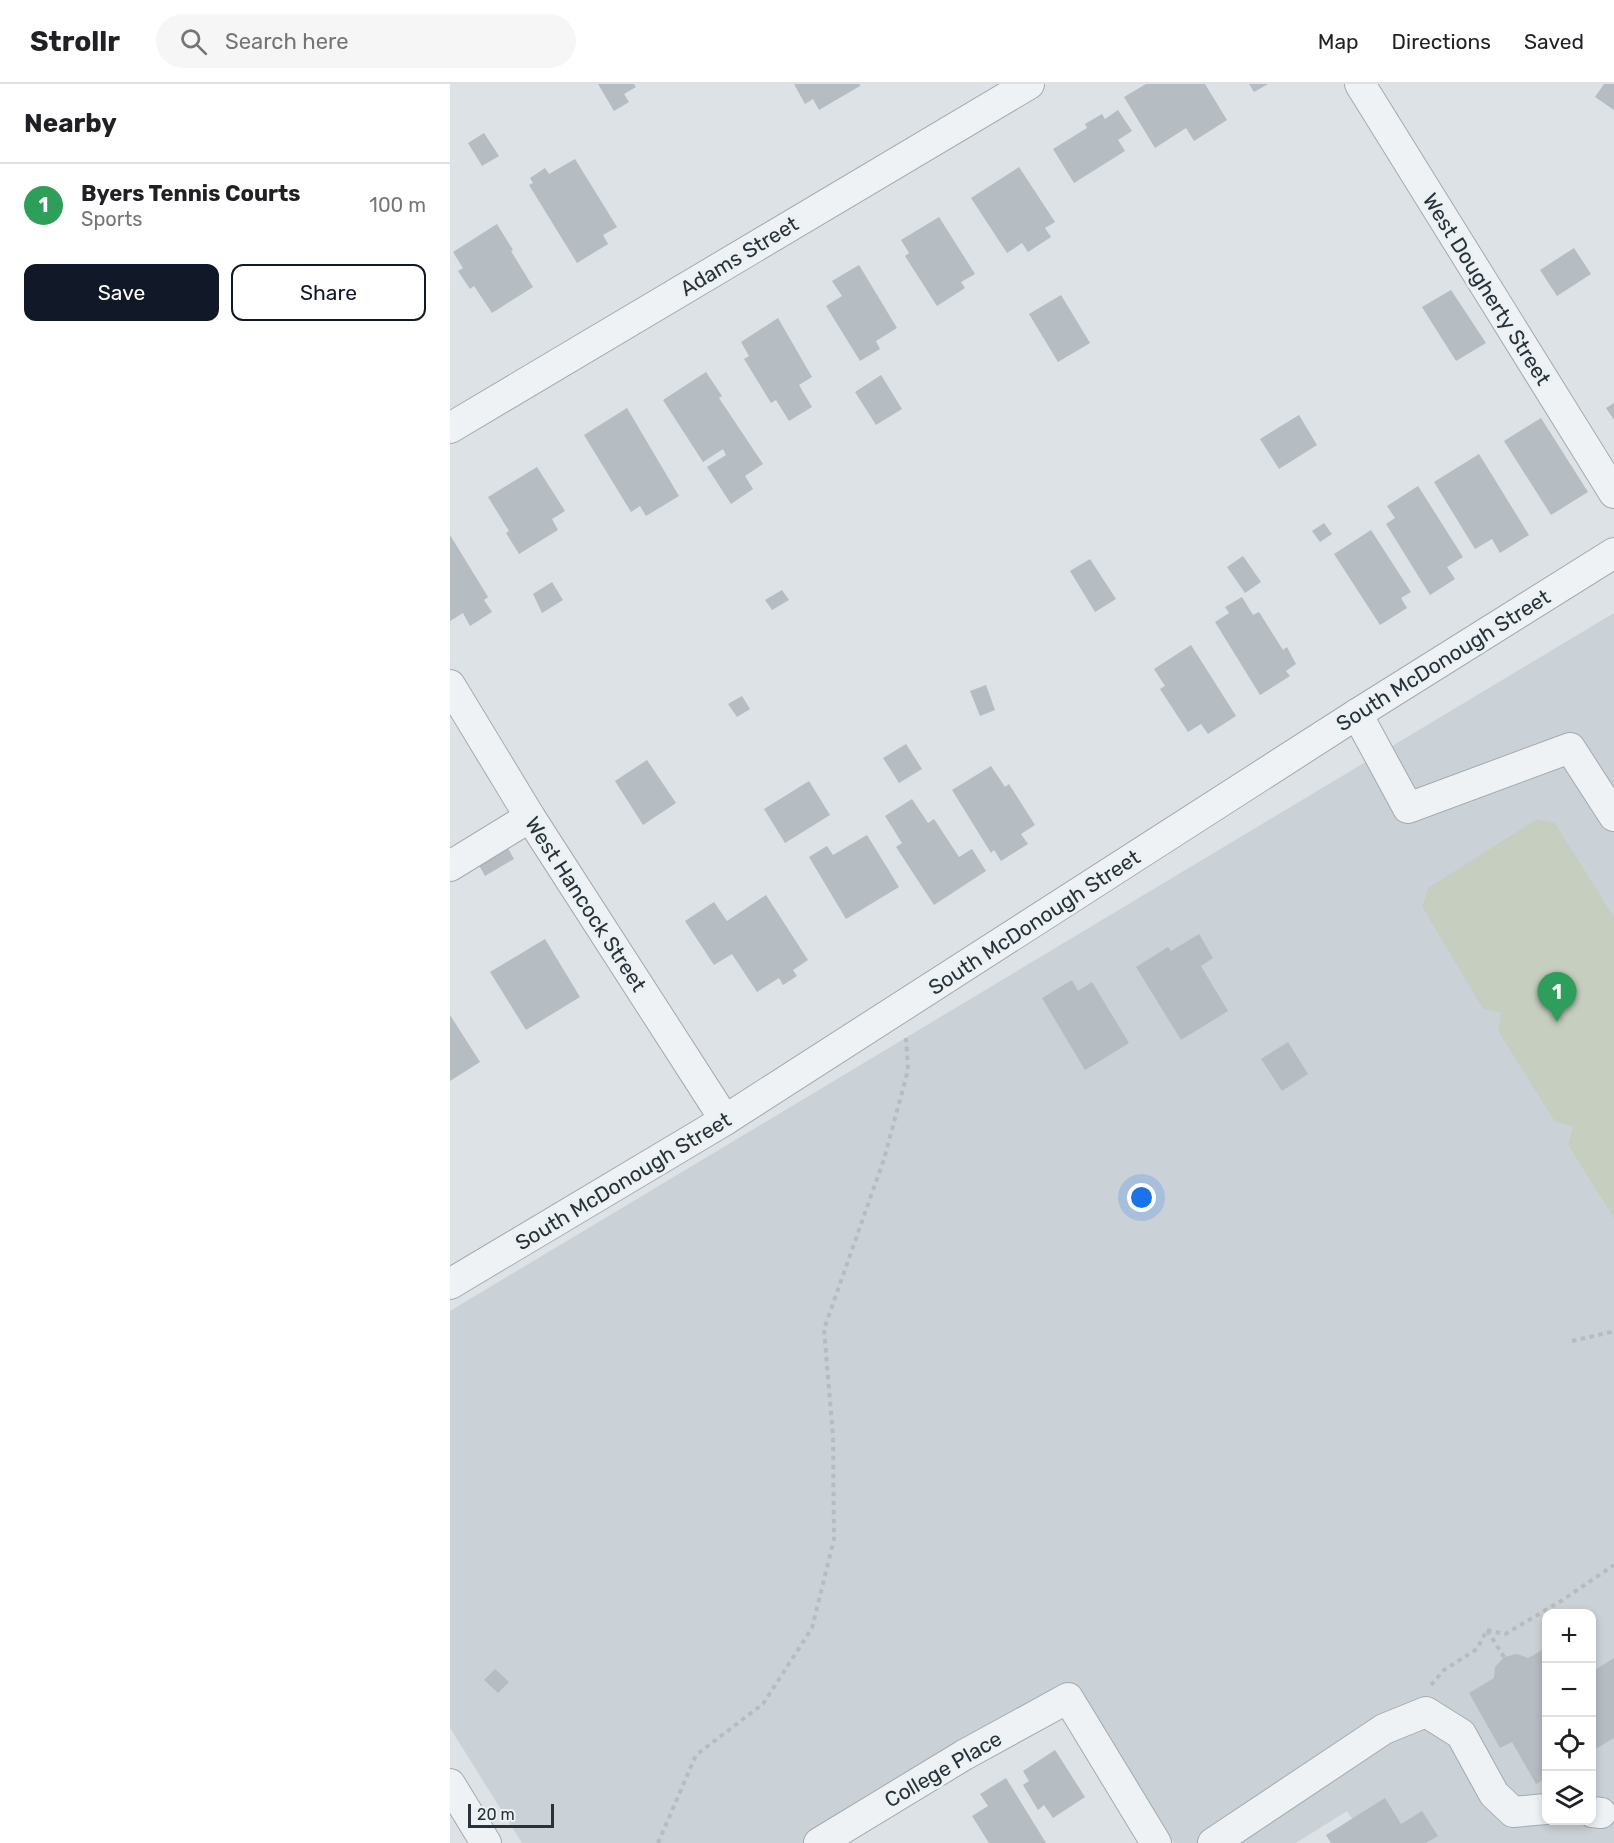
<!DOCTYPE html>
<html lang="en">
<head>
<meta charset="utf-8">
<style>
	body { margin:0; font-family:Rubik,sans-serif; background:#f6f6f6; color:#202124 }
	.controls { position:absolute; right:18px; bottom:18px; display:grid; overflow:hidden; border-radius:12px; box-shadow:0 3px 9px #0003 }
	.controls button { width:54px; height:54px; display:grid; place-items:center; padding:0; border:0; border-bottom:2px solid #e0e0e0; background:#fff; color:#202124; font:30px sans-serif }
	.scale { position:absolute; left:18px; bottom:15px; width:86px; box-sizing:border-box; padding-left:6px; border:3px solid #28323b; border-top:0; font-size:16px; line-height:21px; white-space:nowrap; color:#28323b; -webkit-text-stroke:4px #ecf1f4; paint-order:stroke }
	.you { position:absolute; left:692px; top:1114px; width:21px; height:21px; margin:-15px; border:4px solid #fff; border-radius:50%; background:#1a73e8; box-shadow:0 0 0 9px #1a73e833 }
	.badge { display:grid; place-items:center; width:39px; height:39px; border-radius:50%; background:#111827; color:#fff; font-size:20px; font-weight:700 }
	.pin { position:absolute; translate:-50% -50px; filter:drop-shadow(0 2px 3px #0008) }
	.pin::after { content:''; position:absolute; top:32px; width:21px; height:18px; background:inherit; clip-path:polygon(0 0,100% 0,50% 100%) }
	.list { margin:0; padding:0; list-style:none }
	h2 { display:flex; justify-content:space-between; align-items:center; height:78px; margin:0; padding:0 24px; font-size:26px }
	h2 small { font-size:20px; font-weight:400; color:#757577 }
	.list li { display:grid; grid-template-columns:39px 1fr auto; gap:18px; align-items:center; box-sizing:border-box; height:84px; padding:0 24px; border-top:2px solid #e0e0e0 }
	.list b { display:block; font-size:22px; white-space:nowrap }
	.list p { margin:0; font-size:20px; white-space:nowrap; color:#757577 }
	.list em { font-size:20px; font-style:normal; color:#757577 }
	.actions { display:flex; gap:12px; padding:18px 24px }
	.actions a { flex:1; padding:14px 0; border:2px solid #111827; border-radius:12px; text-align:center; font-size:21px; color:#111827 }
	.actions .main { background:#111827; color:#fff }
	.icon { flex:none; width:33px; height:33px; fill:none; stroke:currentColor; stroke-width:2; stroke-linecap:round; stroke-linejoin:round }
	.map { position:relative; flex:none; width:1164px; height:1759px; overflow:hidden }
	header { display:flex; align-items:center; gap:36px; box-sizing:border-box; height:84px; padding:0 30px; background:#fff; border-bottom:2px solid #e0e0e0 }
	header strong { font-size:28px }
	nav { display:flex; gap:33px; margin-inline-start:auto; font-size:21px }
	.search { width:420px; height:54px; background:#f6f6f6; display:flex; align-items:center; gap:15px; box-sizing:border-box; padding:0 21px; border-radius:33px; color:#757577; font-size:22px }
	main { display:flex }
	aside { flex:1; background:#fff }
	.map>svg:first-child { display:block }
	.built { fill:#cbd2d7; fill-rule:evenodd }
	.green { fill:#c6cfbf }
	.building { fill:#b5bcc2 }
	.lines { fill:none; stroke-linecap:round; stroke-linejoin:round }
	.minor-casing { stroke:#a3aaaf; stroke-width:32 }
	.path { stroke:#b7bcc0; stroke-width:4; stroke-dasharray:4.5 4.5; stroke-linecap:butt }
	.minor { stroke:#eff2f4; stroke-width:30 }
	.labels { text-anchor:middle; dominant-baseline:central; stroke-width:6; stroke-linejoin:round; paint-order:stroke }
	.street-label { font-size:21px; fill:#28323b; stroke:#ecf1f4 }
</style>
</head>
<body>
<header>
<strong>Strollr</strong>
<div class="search"><svg class="icon" aria-label="search" viewBox="0 0 24 24"><circle cx="10" cy="10" r="6"/><path d="M15 15l6 6"/></svg>Search here</div>
<nav><a>Map</a><a>Directions</a><a>Saved</a></nav>
</header>
<main>
<aside>
<h2>Nearby<small></small></h2>
<ul class="list">
<li><span class="badge" style="background:#2e9e5b">1</span><div><b>Byers Tennis Courts</b><p>Sports</p></div><em>100 m</em></li>
</ul>
<div class="actions"><a class="main">Save</a><a>Share</a></div>
</aside>
<div class="map">
<svg width="1164" height="1759" viewBox="0 0 1164 1759">
	<rect width="100%" height="100%" fill="#dde2e6"/>
	<!-- built -->
	<path class="built" d="M1164 529V1759H918L897 1727 846 1759H724L631 1611 355 1759H72L0 1644V1227ZM1096 1530H1142V1736H1096Z"/>
	<!-- green -->
	<polygon class="green" points="1087,735 1105,739 1164,833 1164,1134 1118,1061 1123,1042 1105,1038 1048,947 1051,929 1033,925 972,823 978,804"/>
	<!-- building -->
	<g class="building">
		<polygon points="148,0 184,0 186,3 174,10 179,18 164,27"/>
		<polygon points="344,0 410,0 410,2 369,26 363,15 355,20"/>
		<polygon points="696,0 755,0 777,36 744,57 736,44 705,64 674,13"/>
		<polygon points="799,0 818,0 804,8"/>
		<polygon points="1154,0 1164,0 1164,26 1145,13"/>
		<polygon points="668,26 682,47 668,56 675,67 624,99 603,65 637,44 635,40 652,30 655,35"/>
		<polygon points="34,49 49,72 32,82 18,59"/>
		<polygon points="125,75 167,143 153,151 158,160 127,179 79,101 83,99 80,94 95,84 99,90"/>
		<polygon points="569,83 605,138 595,144 601,153 578,168 572,159 557,169 521,114"/>
		<polygon points="489,133 525,190 511,198 515,204 487,222 455,172 459,169 451,156"/>
		<polygon points="47,140 63,166 61,167 83,203 42,229 24,202 20,205 8,187 13,184 3,168"/>
		<polygon points="1124,164 1141,190 1107,212 1090,186"/>
		<polygon points="409,181 447,244 426,257 430,265 410,277 376,222 392,212 382,197"/>
		<polygon points="1001,206 1036,259 1006,277 972,223"/>
		<polygon points="611,211 640,259 608,278 579,230"/>
		<polygon points="328,234 362,293 349,301 362,323 339,337 326,316 321,319 294,275 299,272 291,258"/>
		<polygon points="256,288 272,312 269,314 313,380 295,392 303,405 281,420 257,383 276,371 273,365 253,378 213,316"/>
		<polygon points="431,291 452,325 426,341 405,308"/>
		<polygon points="1164,319 1164,336 1156,324"/>
		<polygon points="177,324 229,412 196,432 190,422 181,428 134,351"/>
		<polygon points="849,331 867,361 829,385 810,355"/>
		<polygon points="1091,334 1138,408 1101,431 1054,357"/>
		<polygon points="1029,370 1079,451 1050,469 1042,455 1025,465 984,398"/>
		<polygon points="87,383 115,427 102,435 108,446 69,470 56,449 59,447 38,413"/>
		<polygon points="968,402 1013,473 997,483 1005,495 980,511 936,440 945,434 937,422"/>
		<polygon points="874,439 882,450 870,458 862,447"/>
		<polygon points="921,446 961,508 951,514 957,524 930,541 884,470"/>
		<polygon points="0,451 38,513 34,516 42,528 20,542 13,529 0,537"/>
		<polygon points="793,472 811,498 795,509 777,483"/>
		<polygon points="640,475 666,515 645,528 620,487"/>
		<polygon points="102,498 113,516 92,529 83,510"/>
		<polygon points="332,506 339,516 322,526 315,516"/>
		<polygon points="792,513 803,531 809,528 833,566 837,563 846,580 836,587 840,592 810,611 765,538 779,529 775,523"/>
		<polygon points="741,561 786,632 758,650 751,640 738,648 710,605 715,602 704,585"/>
		<polygon points="536,601 545,626 530,632 520,607"/>
		<polygon points="292,612 300,625 287,633 278,620"/>
		<polygon points="456,660 472,685 449,699 433,674"/>
		<polygon points="197,676 226,719 193,741 165,697"/>
		<polygon points="541,682 555,703 559,700 585,741 571,750 578,760 551,777 544,766 541,769 502,706"/>
		<polygon points="359,697 380,731 335,759 314,725"/>
		<polygon points="462,715 478,739 484,735 509,773 522,765 536,787 484,821 446,763 452,759 435,732"/>
		<polygon points="417,751 449,803 396,835 359,773 377,762 383,771"/>
		<polygon points="55,759 64,775 35,792 26,776"/>
		<polygon points="316,811 358,876 343,886 347,892 333,901 329,894 307,908 282,870 264,881 235,837 264,818 277,837"/>
		<polygon points="749,850 763,874 751,882 778,927 731,956 686,883 718,863 721,867"/>
		<polygon points="95,855 130,913 76,946 40,888"/>
		<polygon points="622,896 628,907 642,898 679,959 635,986 592,914"/>
		<polygon points="0,931 30,978 0,997"/>
		<polygon points="838,958 858,990 832,1007 811,975"/>
		<polygon points="1096,1564 1096,1694 1086,1700 1062,1658 1050,1664 1019,1609 1044,1594 1045,1583 1054,1573 1067,1570 1078,1574"/>
		<polygon points="1164,1574 1164,1654 1142,1667 1142,1606 1145,1586"/>
		<polygon points="45,1585 59,1598 48,1609 34,1596"/>
		<polygon points="605,1666 635,1713 603,1734 594,1721 588,1726 573,1701 579,1697 573,1687"/>
		<polygon points="556,1694 596,1759 539,1759 522,1732 538,1722 530,1710"/>
		<polygon points="935,1714 951,1740 972,1727 988,1752 976,1759 881,1759 876,1751"/>
	</g>
	<g class="lines">
		<defs>
			<g id="minor">
				<polyline points="910,0 1164,409"/>
				<polyline points="0,344 579,0"/>
				<polyline points="0,601 80,733 275,1036"/>
				<polyline points="907,630 958,724 1120,664 1164,732"/>
				<polyline points="0,782 80,733"/>
				<polyline points="0,1200 275,1036 907,630 1164,469"/>
				<polyline points="0,1700 36,1759"/>
				<polyline points="1142,1728 1151,1729"/>
				<polyline points="369,1759 514,1671 618,1614 706,1759"/>
				<polyline points="763,1759 934,1645 976,1628 1011,1650 1044,1710 1063,1728 1096,1725"/>
			</g>
		</defs>
		<!-- minor casing -->
		<use href="#minor" class="minor-casing"/>
		<!-- path -->
		<g class="path">
			<polyline points="1122,1257 1161,1248 1164,1246"/>
			<polyline points="1037,1546 1055,1550 1111,1517 1164,1481"/>
			<polyline points="981,1601 994,1586 1027,1565 1037,1546 1054,1573"/>
			<polyline points="208,1759 246,1671 313,1620 362,1544 384,1455 383,1352 374,1245 434,1075 458,986 456,954"/>
		</g>
		<!-- minor -->
		<use href="#minor" class="minor"/>
	</g>
	<g class="labels">
		<!-- street labels -->
		<g class="street-label">
			<text transform="translate(289 172) rotate(-31)">Adams Street</text>
			<text transform="translate(1037 205) rotate(58)">West Dougherty Street</text>
			<text transform="translate(993 576) rotate(-32)">South McDonough Street</text>
			<text transform="translate(136 820) rotate(57)">West Hancock Street</text>
			<text transform="translate(584 838) rotate(-33)">South McDonough Street</text>
			<text transform="translate(173 1097) rotate(-31)">South McDonough Street</text>
			<text transform="translate(493 1685) rotate(-30)">College Place</text>
		</g>
	</g>
</svg>
<div class="controls">
<button>+</button>
<button>−</button>
<button><svg class="icon" aria-label="locate" viewBox="0 0 24 24"><circle cx="12" cy="12" r="6"/><path d="M12 2v4M12 18v4M2 12h4M18 12h4"/></svg></button>
<button><svg class="icon" aria-label="layers" viewBox="0 0 24 24"><path d="M12 4l9 5-9 5-9-5zM3 14l9 5 9-5"/></svg></button>
</div>
<div class="scale">20 m</div>
<div class="you"></div>
<div class="pin badge" style="left:1107px;top:938px;background:#2e9e5b">1</div>
</div>
</main>
</body>
</html>
